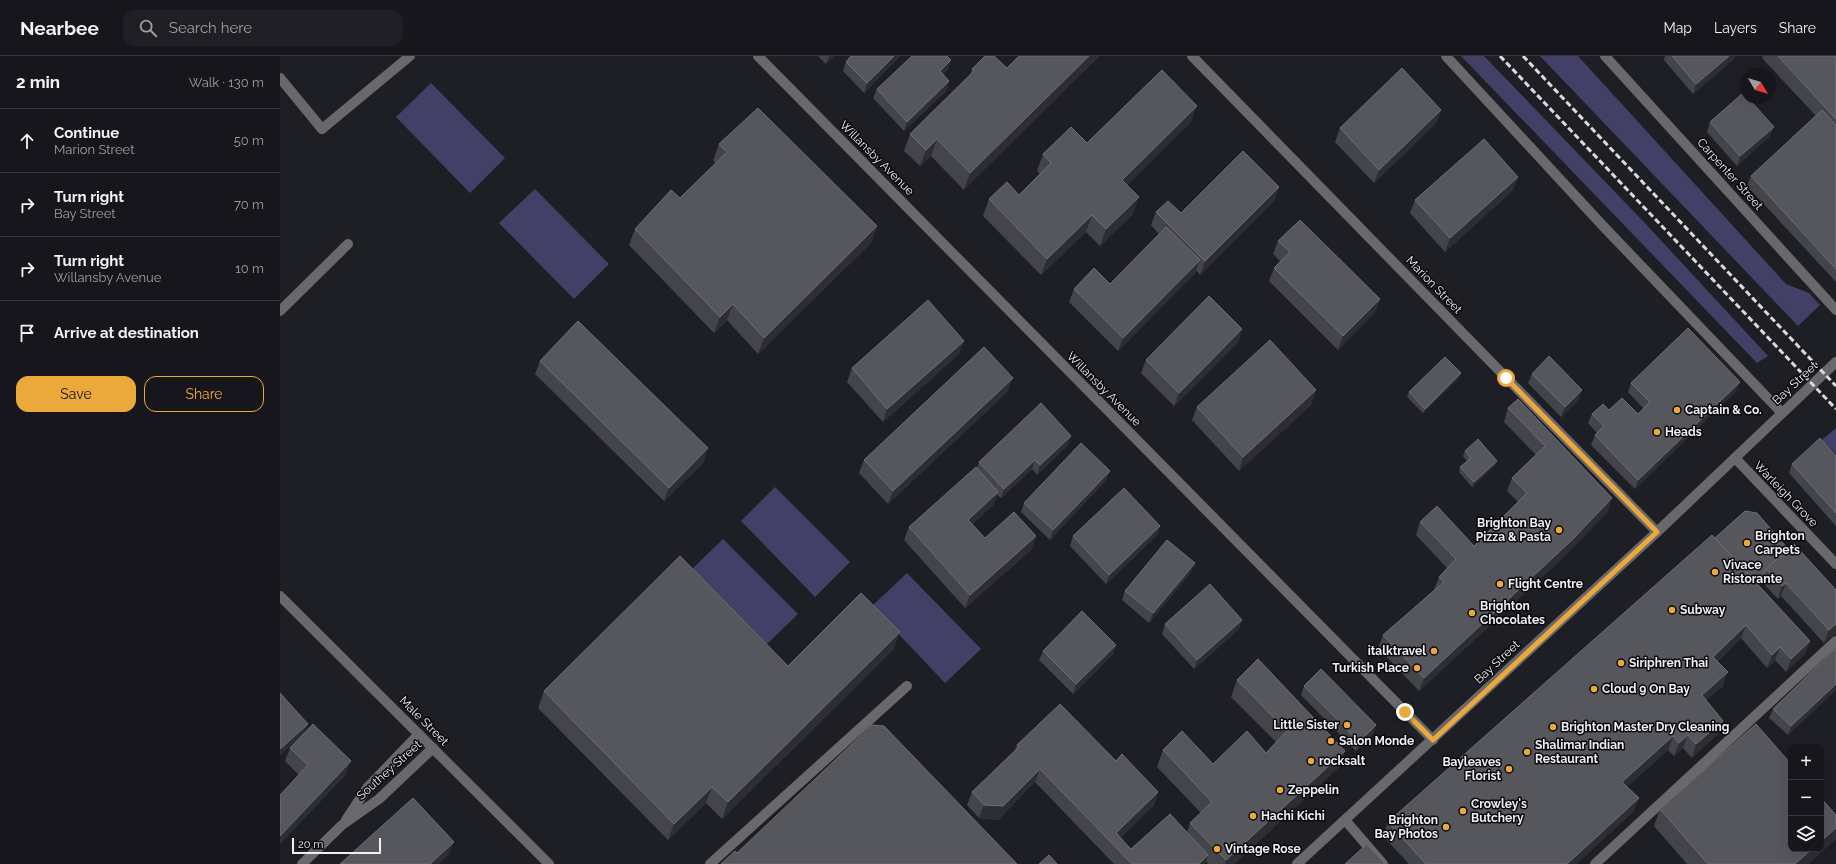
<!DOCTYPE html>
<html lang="en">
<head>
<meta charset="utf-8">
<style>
	body { margin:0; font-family:Raleway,sans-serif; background:#1f1f25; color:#f1f3f6 }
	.controls { position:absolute; right:12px; bottom:12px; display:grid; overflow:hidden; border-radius:8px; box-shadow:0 4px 16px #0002 }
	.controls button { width:36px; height:36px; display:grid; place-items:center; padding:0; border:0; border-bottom:1px solid #35353b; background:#16161c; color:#f1f3f6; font:20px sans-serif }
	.compass { position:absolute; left:1460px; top:12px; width:36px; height:36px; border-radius:50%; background:#16161c; box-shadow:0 4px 16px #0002; rotate:128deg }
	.scale { position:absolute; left:12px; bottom:10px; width:89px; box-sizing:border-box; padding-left:4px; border:2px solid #f0f0f4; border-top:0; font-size:11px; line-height:14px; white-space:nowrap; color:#f0f0f4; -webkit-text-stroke:3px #09090b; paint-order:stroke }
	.stop { position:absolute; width:12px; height:12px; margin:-9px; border:3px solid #eca93b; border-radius:50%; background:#fff }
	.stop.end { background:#eca93b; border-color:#fff; box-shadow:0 1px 4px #0008 }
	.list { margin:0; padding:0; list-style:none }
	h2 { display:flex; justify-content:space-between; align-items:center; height:52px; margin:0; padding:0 16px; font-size:17px }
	h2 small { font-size:13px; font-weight:400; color:#9e9fa3 }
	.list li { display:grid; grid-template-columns:26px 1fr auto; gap:12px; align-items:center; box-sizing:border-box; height:64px; padding:0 16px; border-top:1px solid #35353b }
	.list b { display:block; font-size:15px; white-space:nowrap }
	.list p { margin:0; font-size:13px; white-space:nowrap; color:#9e9fa3 }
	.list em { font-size:13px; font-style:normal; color:#9e9fa3 }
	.actions { display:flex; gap:8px; padding:12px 16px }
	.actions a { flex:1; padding:9px 0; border:1px solid #eca93b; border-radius:12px; text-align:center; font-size:14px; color:#eca93b }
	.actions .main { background:#eca93b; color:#111 }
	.icon { flex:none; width:22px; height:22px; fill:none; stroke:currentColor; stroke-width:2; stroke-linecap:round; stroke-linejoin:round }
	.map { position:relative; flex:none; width:1556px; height:808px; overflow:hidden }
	header { display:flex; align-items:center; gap:24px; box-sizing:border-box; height:56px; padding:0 20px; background:#16161c; border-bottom:1px solid #35353b }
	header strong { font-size:19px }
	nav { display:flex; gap:22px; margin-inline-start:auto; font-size:14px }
	.search { width:280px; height:36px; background:#1f1f25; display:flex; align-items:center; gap:10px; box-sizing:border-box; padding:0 14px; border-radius:12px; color:#9e9fa3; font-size:15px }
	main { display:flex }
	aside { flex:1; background:#16161c }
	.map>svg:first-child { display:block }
	.green { fill:#424066 }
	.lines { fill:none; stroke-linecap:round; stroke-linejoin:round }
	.service { stroke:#69696d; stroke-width:10 }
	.minor { stroke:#69696d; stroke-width:10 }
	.tertiary { stroke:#69696d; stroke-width:10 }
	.rail { stroke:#dadade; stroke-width:3; stroke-dasharray:6 3; stroke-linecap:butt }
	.wall { fill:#44444b }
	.shaded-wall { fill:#2d2d34 }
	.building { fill:#56565d; stroke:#6e6e75 }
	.route { stroke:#eca93b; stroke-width:5 }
	.poi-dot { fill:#eca93b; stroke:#09090b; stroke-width:1.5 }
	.labels { text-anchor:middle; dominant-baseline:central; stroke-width:3; stroke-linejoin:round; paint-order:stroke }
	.street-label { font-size:12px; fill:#f0f0f4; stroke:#09090b }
	.poi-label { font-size:12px; font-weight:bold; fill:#f0f0f4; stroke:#09090b; text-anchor:start }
</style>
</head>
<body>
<header>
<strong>Nearbee</strong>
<div class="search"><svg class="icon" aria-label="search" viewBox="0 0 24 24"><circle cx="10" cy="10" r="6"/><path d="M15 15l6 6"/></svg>Search here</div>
<nav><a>Map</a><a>Layers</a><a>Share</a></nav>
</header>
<main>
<aside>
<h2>2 min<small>Walk · 130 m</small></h2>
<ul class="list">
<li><svg class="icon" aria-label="ahead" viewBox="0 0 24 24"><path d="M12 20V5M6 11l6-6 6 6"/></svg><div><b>Continue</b><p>Marion Street</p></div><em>50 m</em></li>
<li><svg class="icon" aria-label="right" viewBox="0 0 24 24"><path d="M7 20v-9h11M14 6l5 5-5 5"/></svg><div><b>Turn right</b><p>Bay Street</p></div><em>70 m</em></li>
<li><svg class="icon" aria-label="right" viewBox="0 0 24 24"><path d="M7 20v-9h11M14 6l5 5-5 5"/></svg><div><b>Turn right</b><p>Willansby Avenue</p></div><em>10 m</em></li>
<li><svg class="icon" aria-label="arrive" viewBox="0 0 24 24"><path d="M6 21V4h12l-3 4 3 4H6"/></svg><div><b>Arrive at destination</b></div></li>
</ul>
<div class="actions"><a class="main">Save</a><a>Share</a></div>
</aside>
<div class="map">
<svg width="1556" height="808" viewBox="0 0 1556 808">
	<rect width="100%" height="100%" fill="#1e1e25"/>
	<!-- green -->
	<g class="green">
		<polygon points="1181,0 1204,0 1363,165 1488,300 1477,307"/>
		<polygon points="1260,0 1298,0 1506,228 1529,237 1540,249 1518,270"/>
		<polygon points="151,27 225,102 190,137 116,61"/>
		<polygon points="255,133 329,208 294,243 219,167"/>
		<polygon points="1556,372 1556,398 1542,384"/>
		<polygon points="495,431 570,506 535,541 461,465"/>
		<polygon points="443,483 518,558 483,592 408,517"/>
		<polygon points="627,517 701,593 665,627 592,550"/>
	</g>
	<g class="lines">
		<!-- service -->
		<g class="service">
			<polyline points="1166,0 1323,170 1502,357"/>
			<polyline points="42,73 130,0"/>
			<polyline points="0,255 68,188"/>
			<polyline points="1065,764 1103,808"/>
			<polyline points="430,808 627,630"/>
			<polyline points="1315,808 1556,585"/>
		</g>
		<!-- minor -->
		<g class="minor">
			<polyline points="478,0 1153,684"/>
			<polyline points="912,0 1377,476"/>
			<polyline points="1325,0 1556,254"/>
			<polyline points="0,22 42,73"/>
			<polyline points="1455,402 1556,508"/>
			<polyline points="0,540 269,808"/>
			<polyline points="66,764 87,732 139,678"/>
			<polyline points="22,808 62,769 99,743 153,692"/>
		</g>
		<!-- tertiary -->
		<polyline class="tertiary" points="1017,808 1377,476 1556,306"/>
		<!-- rail -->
		<g class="rail">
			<polyline points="1220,0 1556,353"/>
			<polyline points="1243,0 1556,330"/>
		</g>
	</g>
	<!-- wall -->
	<g class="wall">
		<polygon points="538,0 554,0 546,8"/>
		<polygon points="571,0 620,0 584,37 563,15 566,6"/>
		<polygon points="739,0 684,134 651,100 640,110 624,95 630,78 690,19 692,13 727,12"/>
		<polygon points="1385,0 1455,0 1454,3 1413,38 1384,4"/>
		<polygon points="1483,0 1556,0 1556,226 1467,130 1471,120 1536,60 1482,2"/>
		<polygon points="671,4 668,13 663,18 669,25 666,35 624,75 593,42 597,33"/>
		<polygon points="1161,54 1156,67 1094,127 1055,86 1060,72"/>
		<polygon points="911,66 847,129 853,158 820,190 806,176 761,219 703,160 709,143 739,139 760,118 757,115 763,98 807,87"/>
		<polygon points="1430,66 1490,80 1457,110 1427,76"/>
		<polygon points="439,88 597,170 591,187 478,298 447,264 434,277 349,189 355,173 400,142 436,107 433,105"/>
		<polygon points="1238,121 1233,134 1165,196 1130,157 1135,144"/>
		<polygon points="995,144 920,219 916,214 915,217 838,295 789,246 794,233 830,228 879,178 871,169 876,156 901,157"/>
		<polygon points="998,185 1100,243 1095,256 1058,294 989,225 994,212 1000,205 993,198"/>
		<polygon points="962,273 958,286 894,350 861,317 866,304"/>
		<polygon points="679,298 603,366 567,326 572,312"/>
		<polygon points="260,305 424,406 384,445 255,318"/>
		<polygon points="1181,317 1179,322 1143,357 1127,341 1129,336"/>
		<polygon points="1252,318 1299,343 1281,361 1248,327"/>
		<polygon points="1351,327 1456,335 1355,433 1311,389 1315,379 1317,377 1308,367 1312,358 1329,354 1358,358 1364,353 1348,336"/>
		<polygon points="728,335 608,448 579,417 584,404"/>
		<polygon points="1032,348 959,415 912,364 917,351"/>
		<polygon points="1228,352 1328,455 1287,498 1139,635 1098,592 1103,579 1154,534 1159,521 1167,512 1136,479 1140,466 1194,490 1238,446 1227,435 1232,422 1256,399 1224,366"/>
		<polygon points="791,380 788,389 757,419 752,413 721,442 717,439 713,449 692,468 705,482 756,480 751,494 685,552 624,484 629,471 697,412 699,406"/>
		<polygon points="1185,395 1217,405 1215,409 1192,431 1179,416 1180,411 1187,405 1183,400"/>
		<polygon points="1556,400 1556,470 1509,417 1512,408"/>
		<polygon points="830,415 826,424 770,484 741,456 744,447"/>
		<polygon points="1465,455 1556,577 1544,587 1501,540 1498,543 1482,526 1478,529 1530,585 1525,598 1506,616 1495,604 1487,612 1461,582 1437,606 1443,630 1426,644 1443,665 1438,678 1412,702 1403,692 1394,700 1388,694 1346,731 1354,755 1296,808 1129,808 1103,780 1108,766 1435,482"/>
		<polygon points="880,470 877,479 826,528 790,490 793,480"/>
		<polygon points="911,516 869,567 842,544 845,535"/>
		<polygon points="962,564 959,573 914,613 882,578 885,568"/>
		<polygon points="836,589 833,598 793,638 759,604 763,595"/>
		<polygon points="1556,592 1556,634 1508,679 1489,662 1493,653"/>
		<polygon points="614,593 442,763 426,747 388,784 258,652 264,635 508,610"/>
		<polygon points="957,624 1065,695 1059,711 954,808 928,808 926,805 925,808 834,808 755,726 718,764 699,762 687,749 692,736 734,695 737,689 836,705 878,736 874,749 840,782 851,793 907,776 910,767 921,757 877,711 883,694 933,708 986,697 996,686 951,641"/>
		<polygon points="1024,630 1093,678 1076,695 1021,639"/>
		<polygon points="0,637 24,677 66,718 0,788 0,739 19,719 5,705 10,692 24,677 0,699"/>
		<polygon points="1380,753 1556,783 1528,808 1407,808 1374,770"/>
	</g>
	<!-- shaded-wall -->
	<g class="shaded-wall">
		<polygon points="549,0 554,0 546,8"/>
		<polygon points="614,0 620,0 584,37 587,27"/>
		<polygon points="809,0 820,0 684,134 690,117"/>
		<polygon points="1449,0 1455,0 1454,3 1413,38 1416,28"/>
		<polygon points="671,4 668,13 657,24 660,15"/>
		<polygon points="669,25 666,35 624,75 627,66"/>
		<polygon points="917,50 911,66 836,140 842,124"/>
		<polygon points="1161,54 1156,67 1094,127 1099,114"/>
		<polygon points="1494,71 1490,80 1457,110 1460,100"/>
		<polygon points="657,83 651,100 640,110 646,94"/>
		<polygon points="1238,121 1233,134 1165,196 1170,182"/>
		<polygon points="999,131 995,144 920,219 925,205"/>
		<polygon points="859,141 853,158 820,190 826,173"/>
		<polygon points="812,159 806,176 761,219 767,203"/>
		<polygon points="597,170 591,187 478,298 484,282"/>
		<polygon points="920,204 915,217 838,295 843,282"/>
		<polygon points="1100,243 1095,256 1058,294 1063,280"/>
		<polygon points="453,248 447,264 434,277 440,261"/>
		<polygon points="962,273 958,286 894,350 899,337"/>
		<polygon points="684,285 679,298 603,366 607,353"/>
		<polygon points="1181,317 1179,322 1143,357 1145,353"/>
		<polygon points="733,322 728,335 608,448 613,435"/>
		<polygon points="1460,326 1456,335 1355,433 1358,424"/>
		<polygon points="1036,334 1032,348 959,415 963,401"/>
		<polygon points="1302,334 1299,343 1281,361 1285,351"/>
		<polygon points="791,380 788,389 757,419 760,409"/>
		<polygon points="428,392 424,406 384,445 389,432"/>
		<polygon points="755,404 752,413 721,442 724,433"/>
		<polygon points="1217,405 1215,409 1192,431 1194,426"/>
		<polygon points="830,415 826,424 770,484 773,474"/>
		<polygon points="718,436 713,449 683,477 688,464"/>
		<polygon points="1332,442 1328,455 1287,498 1139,635 1144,622"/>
		<polygon points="880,470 877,479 826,528 829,519"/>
		<polygon points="756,480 751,494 685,552 690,539"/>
		<polygon points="915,507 911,516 869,567 873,557"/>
		<polygon points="1483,522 1482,526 1470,537 1472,532"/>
		<polygon points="1506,527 1501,540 1498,543 1502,530"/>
		<polygon points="962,564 959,573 914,613 917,604"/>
		<polygon points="1556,568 1556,577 1544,587 1549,574"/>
		<polygon points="1466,569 1461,582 1428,614 1433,601"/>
		<polygon points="620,576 614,593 442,763 448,746"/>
		<polygon points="1530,585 1525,598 1506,616 1511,603"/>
		<polygon points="836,589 833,598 793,638 796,628"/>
		<polygon points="1500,591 1495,604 1487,612 1492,599"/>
		<polygon points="1448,616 1443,630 1417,652 1422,639"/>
		<polygon points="1556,628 1556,634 1508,679 1511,670"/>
		<polygon points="1443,665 1438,678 1412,702 1416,688"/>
		<polygon points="28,668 24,677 0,699 0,693"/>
		<polygon points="1096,669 1093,678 1076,695 1079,686"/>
		<polygon points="1408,679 1403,692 1394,700 1399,687"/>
		<polygon points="1393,680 1388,694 1337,739 1342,726"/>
		<polygon points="1065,695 1059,711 954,808 945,808 946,804"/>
		<polygon points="71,705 66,718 0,788 0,780"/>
		<polygon points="760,713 755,726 718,764 699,762 704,749"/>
		<polygon points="432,731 426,747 388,784 394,768"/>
		<polygon points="878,736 874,749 833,789 836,777"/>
		<polygon points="1359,742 1354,755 1296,808 1287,808"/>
		<polygon points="1556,772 1556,783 1528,808 1515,808 1532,793 1541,793 1541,785"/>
		<polygon points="174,786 169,799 159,808 150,808"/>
		<polygon points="928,799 925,808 919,808"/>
	</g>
	<!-- building -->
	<g class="building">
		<polygon points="571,0 614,0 587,27 566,6"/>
		<polygon points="632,0 667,0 671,4 660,15 669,25 627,66 597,33"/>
		<polygon points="705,0 714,0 727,12 739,0 809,0 690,117 657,83 646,94 630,78 694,15 692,13"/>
		<polygon points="1392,0 1449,0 1416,28"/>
		<polygon points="1498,0 1556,0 1556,63"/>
		<polygon points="1122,12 1161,54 1099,114 1060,72"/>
		<polygon points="882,14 917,50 842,124 859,141 826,173 812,159 767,203 709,143 727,126 739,139 771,107 763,98 791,71 807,87"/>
		<polygon points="1463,37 1466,40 1466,42 1468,42 1494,71 1460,100 1430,66"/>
		<polygon points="478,52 597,170 484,282 453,248 440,261 355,173 391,134 400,142 447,96 439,88"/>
		<polygon points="1542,54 1556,69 1556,213 1471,120"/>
		<polygon points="1204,83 1238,121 1170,182 1135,144"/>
		<polygon points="963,95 999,131 925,205 876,156 888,145 901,157"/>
		<polygon points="1020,164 1100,243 1063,280 994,212 1010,196 998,185"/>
		<polygon points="886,171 920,204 843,282 794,233 814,212 830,228"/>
		<polygon points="929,240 962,273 899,337 866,304"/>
		<polygon points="648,244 684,285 607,353 572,312"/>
		<polygon points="298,265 428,392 389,432 260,305"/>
		<polygon points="1408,272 1460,326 1358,424 1315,379 1324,370 1312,358 1323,348 1329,354 1342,342 1358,358 1370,346 1351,327"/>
		<polygon points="990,284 1036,334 963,401 917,351"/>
		<polygon points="704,291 733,322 613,435 584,404"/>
		<polygon points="1269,300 1302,334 1285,351 1252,318"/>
		<polygon points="1165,301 1181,317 1145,353 1129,336"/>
		<polygon points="1238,343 1332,442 1292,484 1144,622 1103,579 1164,526 1159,521 1176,503 1140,466 1157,450 1194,490 1247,437 1232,422 1265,390 1228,352"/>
		<polygon points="761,347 791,380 760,409 755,404 724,433 699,406"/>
		<polygon points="1540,382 1556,400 1556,457 1512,408"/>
		<polygon points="1198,383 1217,405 1194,426 1180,411 1191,402 1185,395"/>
		<polygon points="801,387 830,415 773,474 744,447"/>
		<polygon points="696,411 718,436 688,464 705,482 734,456 756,480 690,539 629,471"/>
		<polygon points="844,432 880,470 829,519 793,480"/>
		<polygon points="1465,455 1477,457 1508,493 1486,513 1483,522 1477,527 1435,482"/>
		<polygon points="1432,479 1530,585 1511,603 1500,591 1492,599 1466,569 1433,601 1448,616 1422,639 1443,665 1416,688 1408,679 1399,687 1393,680 1342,726 1359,742 1287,808 1146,808 1108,766"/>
		<polygon points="887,484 915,507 873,557 845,535"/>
		<polygon points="1514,488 1556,534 1556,568 1549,574 1506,527 1502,530 1486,513"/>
		<polygon points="400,500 508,610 581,537 620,576 448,746 432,731 394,768 264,635"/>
		<polygon points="930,528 962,564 917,604 885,568"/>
		<polygon points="802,555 836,589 796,628 763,595"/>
		<polygon points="1556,592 1556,628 1511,670 1493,653"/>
		<polygon points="978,603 1065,695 946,804 910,767 932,746 883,694 902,675 933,708 967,675 986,697 1007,675 957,624"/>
		<polygon points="1041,613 1096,669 1079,686 1024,630"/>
		<polygon points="0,637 28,668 0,693"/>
		<polygon points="780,648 836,705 842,698 878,736 836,777 851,793 890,758 928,799 919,808 852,808 760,713 723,750 704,749 692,736 739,691 737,689"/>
		<polygon points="33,668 71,705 0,780 0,739 28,709 10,692"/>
		<polygon points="1476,668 1511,708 1511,793 1532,793 1515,808 1428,808 1380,753"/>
		<polygon points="592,669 604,670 737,808 441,808 455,795 457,797"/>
		<polygon points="133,742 174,786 150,808 60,808"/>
		<polygon points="1541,742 1556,759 1556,772 1541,785"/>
		<polygon points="1087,788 1105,808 1065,808"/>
		<polygon points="769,799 777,808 759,808"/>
	</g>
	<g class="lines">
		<!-- route -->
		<polyline class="route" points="1125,656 1153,684 1377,476 1226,322"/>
	</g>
	<!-- markers -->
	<g class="poi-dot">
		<circle cx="1397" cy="354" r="4"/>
		<circle cx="1377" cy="376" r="4"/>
		<circle cx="1279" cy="474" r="4"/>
		<circle cx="1467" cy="487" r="4"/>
		<circle cx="1435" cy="516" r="4"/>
		<circle cx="1220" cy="528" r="4"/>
		<circle cx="1392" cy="554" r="4"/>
		<circle cx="1192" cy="557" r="4"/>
		<circle cx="1154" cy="595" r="4"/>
		<circle cx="1341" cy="607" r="4"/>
		<circle cx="1137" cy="612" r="4"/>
		<circle cx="1314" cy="633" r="4"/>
		<circle cx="1067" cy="669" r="4"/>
		<circle cx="1273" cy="671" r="4"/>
		<circle cx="1051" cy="685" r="4"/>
		<circle cx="1247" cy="696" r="4"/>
		<circle cx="1031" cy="705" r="4"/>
		<circle cx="1229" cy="713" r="4"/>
		<circle cx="1000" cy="734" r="4"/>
		<circle cx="1183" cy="755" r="4"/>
		<circle cx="973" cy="760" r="4"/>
		<circle cx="1166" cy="771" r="4"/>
		<circle cx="937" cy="793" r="4"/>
	</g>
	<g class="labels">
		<!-- street labels -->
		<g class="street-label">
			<text transform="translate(597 102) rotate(45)">Willansby Avenue</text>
			<text transform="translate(1450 118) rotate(48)">Carpenter Street</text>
			<text transform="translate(1154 229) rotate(46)">Marion Street</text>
			<text transform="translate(1515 327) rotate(-43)">Bay Street</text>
			<text transform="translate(824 333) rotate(45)">Willansby Avenue</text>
			<text transform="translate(1506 438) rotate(46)">Warleigh Grove</text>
			<text transform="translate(1217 606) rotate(-43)">Bay Street</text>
			<text transform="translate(144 665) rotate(45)">Male Street</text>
			<text transform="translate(109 714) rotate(-42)">Southey Street</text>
		</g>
		<!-- poi labels -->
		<g class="poi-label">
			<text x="1405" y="354">Captain &amp; Co.</text>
			<text x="1385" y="376">Heads</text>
			<text x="1271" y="467" text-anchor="end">Brighton Bay<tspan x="1271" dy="14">Pizza &amp; Pasta</tspan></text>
			<text x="1475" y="480">Brighton<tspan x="1475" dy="14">Carpets</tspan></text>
			<text x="1443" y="509">Vivace<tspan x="1443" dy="14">Ristorante</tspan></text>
			<text x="1228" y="528">Flight Centre</text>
			<text x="1200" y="550">Brighton<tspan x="1200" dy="14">Chocolates</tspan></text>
			<text x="1400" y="554">Subway</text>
			<text x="1146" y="595" text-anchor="end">italktravel</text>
			<text x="1349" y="607">Siriphren Thai</text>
			<text x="1129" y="612" text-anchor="end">Turkish Place</text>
			<text x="1322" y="633">Cloud 9 On Bay</text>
			<text x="1059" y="669" text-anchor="end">Little Sister</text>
			<text x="1281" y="671">Brighton Master Dry Cleaning</text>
			<text x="1059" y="685">Salon Monde</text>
			<text x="1255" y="689">Shalimar Indian<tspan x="1255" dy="14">Restaurant</tspan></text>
			<text x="1039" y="705">rocksalt</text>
			<text x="1221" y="706" text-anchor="end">Bayleaves<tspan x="1221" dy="14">Florist</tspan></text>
			<text x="1008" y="734">Zeppelin</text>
			<text x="1191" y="748">Crowley's<tspan x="1191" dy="14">Butchery</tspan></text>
			<text x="981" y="760">Hachi Kichi</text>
			<text x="1158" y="764" text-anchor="end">Brighton<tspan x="1158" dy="14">Bay Photos</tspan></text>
			<text x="945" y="793">Vintage Rose</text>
		</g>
	</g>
</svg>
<div class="controls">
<button>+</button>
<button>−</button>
<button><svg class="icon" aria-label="layers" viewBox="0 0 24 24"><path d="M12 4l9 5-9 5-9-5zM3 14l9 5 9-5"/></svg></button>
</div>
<svg class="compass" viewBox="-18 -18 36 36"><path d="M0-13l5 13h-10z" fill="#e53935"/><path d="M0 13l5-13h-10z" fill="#9e9fa3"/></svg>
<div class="scale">20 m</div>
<div class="stop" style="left:1226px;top:322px"></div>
<div class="stop end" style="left:1125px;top:656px"></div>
</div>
</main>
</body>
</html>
